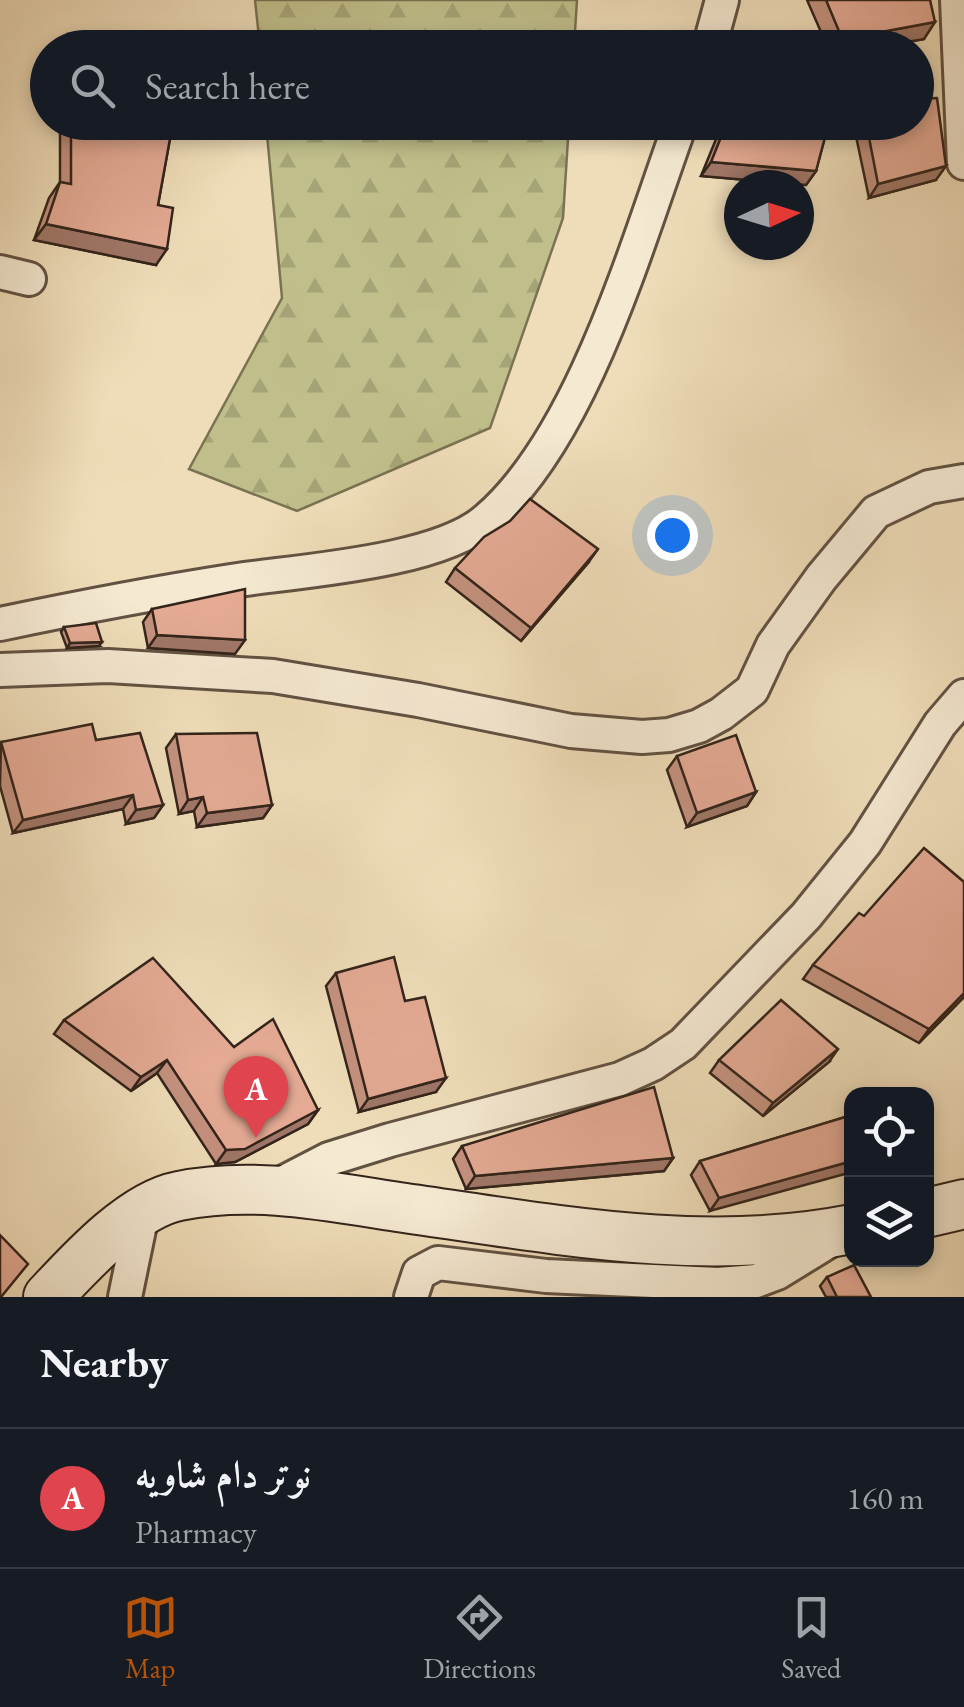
<!DOCTYPE html>
<html lang="en">
<head>
<meta charset="utf-8">
<style>
	body { margin:0; font-family:"EB Garamond",Amiri,serif; background:#242831; color:#f1f3f6 }
	.controls { position:absolute; right:30px; bottom:30px; display:grid; overflow:hidden; border-radius:20px; box-shadow:0 5px 15px #0003 }
	.controls button { width:90px; height:90px; display:grid; place-items:center; padding:0; border:0; border-bottom:2px solid #363941; background:#171b24; color:#f1f3f6; font:50px sans-serif }
	.compass { position:absolute; left:724px; top:170px; width:90px; height:90px; border-radius:50%; background:#171b24; box-shadow:0 5px 15px #0003; rotate:86deg }
	.you { position:absolute; left:672px; top:535px; width:35px; height:35px; margin:-25px; border:8px solid #fff; border-radius:50%; background:#1a73e8; box-shadow:0 0 0 15px #1a73e833 }
	.badge { display:grid; place-items:center; width:65px; height:65px; border-radius:50%; background:#b45309; color:#fff; font-size:32px; font-weight:700 }
	.pin { position:absolute; translate:-50% -82px; filter:drop-shadow(0 2px 5px #0008) }
	.pin::after { content:''; position:absolute; top:52px; width:35px; height:30px; background:inherit; clip-path:polygon(0 0,100% 0,50% 100%) }
	.list { margin:0; padding:0; list-style:none }
	h2 { display:flex; justify-content:space-between; align-items:center; height:130px; margin:0; padding:0 40px; font-size:42px }
	h2 small { font-size:32px; font-weight:400; color:#9ea1a6 }
	.list li { display:grid; grid-template-columns:65px 1fr auto; gap:30px; align-items:center; box-sizing:border-box; height:140px; padding:0 40px; border-top:2px solid #363941 }
	.list b { display:block; font-size:38px; white-space:nowrap }
	.list p { margin:0; font-size:32px; white-space:nowrap; color:#9ea1a6 }
	.list em { font-size:32px; font-style:normal; color:#9ea1a6 }
	.icon { flex:none; width:55px; height:55px; fill:none; stroke:currentColor; stroke-width:2; stroke-linecap:round; stroke-linejoin:round }
	.map { position:relative; flex:none; width:964px; height:1297px; overflow:hidden }
	.search { position:absolute; background:#171b24; box-shadow:0 5px 15px #0003; left:30px; right:30px; top:30px; height:110px; display:flex; align-items:center; gap:25px; box-sizing:border-box; padding:0 35px; border-radius:55px; color:#9ea1a6; font-size:38px }
	.sheet { height:270px; background:#171b24 }
	nav { display:flex; justify-content:space-around; align-items:center; box-sizing:border-box; height:140px; border-top:2px solid #363941; background:#171b24; font-size:28px; color:#9ea1a6 }
	nav a { display:grid; justify-items:center; gap:5px }
	nav .on { color:#b45309 }
	.map>svg:first-child { display:block }
	.forest { fill:url(#forest-firs); stroke:#7a7252; stroke-width:2.5 }
	.lines { fill:none; stroke-linecap:round; stroke-linejoin:round }
	.street-casing { stroke:#625242; stroke-width:38 }
	.secondary-casing { stroke:#33241a; stroke-width:52 }
	.street { stroke:#f5e9d2; stroke-width:32 }
	.secondary { stroke:#f5e9d2; stroke-width:48 }
	.wall { fill:#c4927f; stroke:#33241a; stroke-width:2.5 }
	.shaded-wall { fill:#a07768; stroke:#33241a; stroke-width:2.5 }
	.building { fill:#e4aa94; stroke:#33241a; stroke-width:2.5 }
</style>
</head>
<body>
<div class="map">
<svg width="964" height="1297" viewBox="0 0 964 1297">
	<defs>
		<pattern id="forest-firs" width="22" height="20" patternUnits="userSpaceOnUse" patternTransform="scale(2.5)"><rect width="22" height="20" fill="#c0bf8b"/><path d="M5 1l3.5 6h-7zM16 11l3.5 6h-7z" fill="#a5a477"/></pattern>
	</defs>
	<rect width="100%" height="100%" fill="#efddb9"/>
	<filter id="stains"><feTurbulence type="fractalNoise" baseFrequency=".002" numOctaves="4"/><feColorMatrix values="0 0 0 0 .2 0 0 0 0 .09 0 0 0 0 .02 0 0 0 .5 -.17"/></filter>
	<radialGradient id="worn" r=".72"><stop offset=".6" stop-color="#630" stop-opacity="0"/><stop offset="1" stop-color="#630" stop-opacity=".3"/></radialGradient>
	<!-- forest -->
	<g class="forest">
		<polygon points="255,0 577,0 574,47 260,47"/>
		<polygon points="266,123 569,123 563,218 490,428 297,511 189,469 282,298"/>
	</g>
	<g class="lines">
		<defs>
			<g id="street">
				<polyline points="957,0 964,163"/>
				<polyline points="709,48 722,0"/>
				<polyline points="0,272 29,279"/>
				<path d="M0 624C76 608 154 593 231 581 297 571 436 563 486 520 584 436 637 242 681 122"/>
				<polyline points="0,670 108,666 273,676 418,700 571,731 642,737 669,735 699,726 721,714 752,690 773,645 821,578 876,512 929,487 964,481"/>
				<polyline points="271,1189 329,1159 390,1140 620,1079 653,1064 683,1044 806,916 865,843 940,724 964,696"/>
				<polyline points="125,1297 143,1210"/>
				<polyline points="411,1297 419,1273 438,1263 546,1276 718,1284 756,1281 777,1273 834,1238"/>
			</g>
			<g id="secondary">
				<polyline points="926,1213 964,1204"/>
				<path d="M48 1297C80 1263 132 1205 179 1196 252 1181 326 1196 398 1207 548 1228 700 1259 852 1229"/>
			</g>
		</defs>
		<!-- street casing -->
		<use href="#street" class="street-casing"/>
		<!-- secondary casing -->
		<use href="#secondary" class="secondary-casing"/>
		<!-- street -->
		<use href="#street" class="street"/>
		<!-- secondary -->
		<use href="#secondary" class="secondary"/>
	</g>
	<!-- wall -->
	<g class="wall">
		<polygon points="807,0 930,0 924,39 874,48 828,48"/>
		<polygon points="60,122 173,122 158,205 156,265 34,240 49,198 60,182"/>
		<polygon points="723,122 829,122 816,171 806,185 701,176"/>
		<polygon points="853,122 916,122 936,180 869,198"/>
		<polygon points="588,563 521,641 446,582 455,568"/>
		<polygon points="152,609 235,654 148,648 143,622"/>
		<polygon points="64,627 99,646 67,648 61,632"/>
		<polygon points="176,734 272,805 263,818 197,827 194,811 179,814 166,748"/>
		<polygon points="96,740 163,805 154,818 126,824 123,809 13,833 0,786 1,742"/>
		<polygon points="677,756 756,792 747,806 687,827 667,770"/>
		<polygon points="864,916 964,997 919,1043 803,979 813,965"/>
		<polygon points="336,973 405,1001 436,1092 359,1112 326,986"/>
		<polygon points="64,1020 234,1047 318,1110 308,1124 235,1162 216,1164 157,1073 131,1091 54,1034"/>
		<polygon points="719,1060 829,1062 763,1116 710,1073"/>
		<polygon points="852,1115 710,1211 691,1175 700,1161"/>
		<polygon points="462,1146 673,1158 664,1171 466,1189 453,1159"/>
		<polygon points="827,1277 871,1297 826,1297 820,1286"/>
	</g>
	<!-- shaded-wall -->
	<g class="shaded-wall">
		<polygon points="935,22 924,39 874,48 846,48 854,37"/>
		<polygon points="711,162 816,171 806,185 701,176"/>
		<polygon points="946,166 936,180 869,198 878,184"/>
		<polygon points="46,224 167,249 156,265 34,240"/>
		<polygon points="598,549 588,563 521,641 531,628"/>
		<polygon points="157,635 245,640 235,654 148,648"/>
		<polygon points="102,642 99,646 67,648 70,643"/>
		<polygon points="756,792 747,806 687,827 697,813"/>
		<polygon points="133,795 123,809 13,833 23,820"/>
		<polygon points="203,797 194,811 179,814 188,800"/>
		<polygon points="163,805 154,818 126,824 136,810"/>
		<polygon points="272,805 263,818 197,827 207,813"/>
		<polygon points="964,993 964,997 919,1043 929,1029"/>
		<polygon points="838,1049 829,1062 763,1116 773,1103"/>
		<polygon points="167,1060 157,1073 131,1091 141,1077"/>
		<polygon points="446,1078 436,1092 359,1112 368,1099"/>
		<polygon points="318,1110 308,1124 235,1162 216,1164 226,1150"/>
		<polygon points="673,1158 664,1171 466,1189 475,1176"/>
		<polygon points="852,1161 852,1172 710,1211 719,1198"/>
	</g>
	<!-- building -->
	<g class="building">
		<polygon points="826,0 930,0 935,22 854,37 851,48 846,48"/>
		<polygon points="937,98 946,166 878,184 866,122 916,122 916,99"/>
		<polygon points="71,122 173,122 158,205 173,208 167,249 46,224 60,182 71,184"/>
		<polygon points="727,122 829,122 816,171 711,162"/>
		<polygon points="530,499 598,549 531,628 455,568 484,537 510,521"/>
		<polygon points="245,589 245,640 157,635 152,609"/>
		<polygon points="96,623 102,642 70,643 64,627"/>
		<polygon points="92,724 96,740 140,733 163,805 136,810 133,795 23,820 1,742"/>
		<polygon points="257,733 272,805 207,813 203,797 188,800 176,734"/>
		<polygon points="736,735 756,792 697,813 677,756"/>
		<polygon points="924,848 964,882 964,993 929,1029 813,965 859,913 864,916"/>
		<polygon points="394,957 405,1001 425,997 446,1078 368,1099 336,973"/>
		<polygon points="153,958 234,1047 273,1019 318,1110 245,1149 226,1150 167,1060 141,1077 64,1020"/>
		<polygon points="781,1000 838,1049 773,1103 719,1060"/>
		<polygon points="654,1087 673,1158 475,1176 462,1146"/>
		<polygon points="852,1115 852,1161 719,1198 700,1161"/>
		<polygon points="0,1235 28,1264 1,1297 0,1297"/>
		<polygon points="854,1265 871,1297 837,1297 827,1277"/>
	</g>
	<rect width="100%" height="100%" filter="url(#stains)"/>
	<rect width="100%" height="100%" fill="url(#worn)"/>
</svg>
<div class="controls">
<button><svg class="icon" aria-label="locate" viewBox="0 0 24 24"><circle cx="12" cy="12" r="6"/><path d="M12 2v4M12 18v4M2 12h4M18 12h4"/></svg></button>
<button><svg class="icon" aria-label="layers" viewBox="0 0 24 24"><path d="M12 4l9 5-9 5-9-5zM3 14l9 5 9-5"/></svg></button>
</div>
<svg class="compass" viewBox="-18 -18 36 36"><path d="M0-13l5 13h-10z" fill="#e53935"/><path d="M0 13l5-13h-10z" fill="#9ea1a6"/></svg>
<div class="you"></div>
<div class="pin badge" style="left:256px;top:1138px;background:#e0444e">A</div>
<div class="search"><svg class="icon" aria-label="search" viewBox="0 0 24 24"><circle cx="10" cy="10" r="6"/><path d="M15 15l6 6"/></svg>Search here</div>
</div>
<section class="sheet">
<h2>Nearby<small></small></h2>
<ul class="list">
<li><span class="badge" style="background:#e0444e">A</span><div><b>نوتر دام شاويه</b><p>Pharmacy</p></div><em>160 m</em></li>
</ul>
</section>
<nav>
<a class="on"><svg class="icon" aria-label="map" viewBox="0 0 24 24"><path d="M3 6l6-2 6 2 6-2v14l-6 2-6-2-6 2zM9 4v14M15 6v14"/></svg>Map</a>
<a><svg class="icon" aria-label="directions" viewBox="0 0 24 24"><path d="M12 3l9 9-9 9-9-9zM9 14v-3h6M13 9l2 2-2 2"/></svg>Directions</a>
<a><svg class="icon" aria-label="saved" viewBox="0 0 24 24"><path d="M7 4h10v16l-5-4-5 4z"/></svg>Saved</a>
</nav>
</body>
</html>
